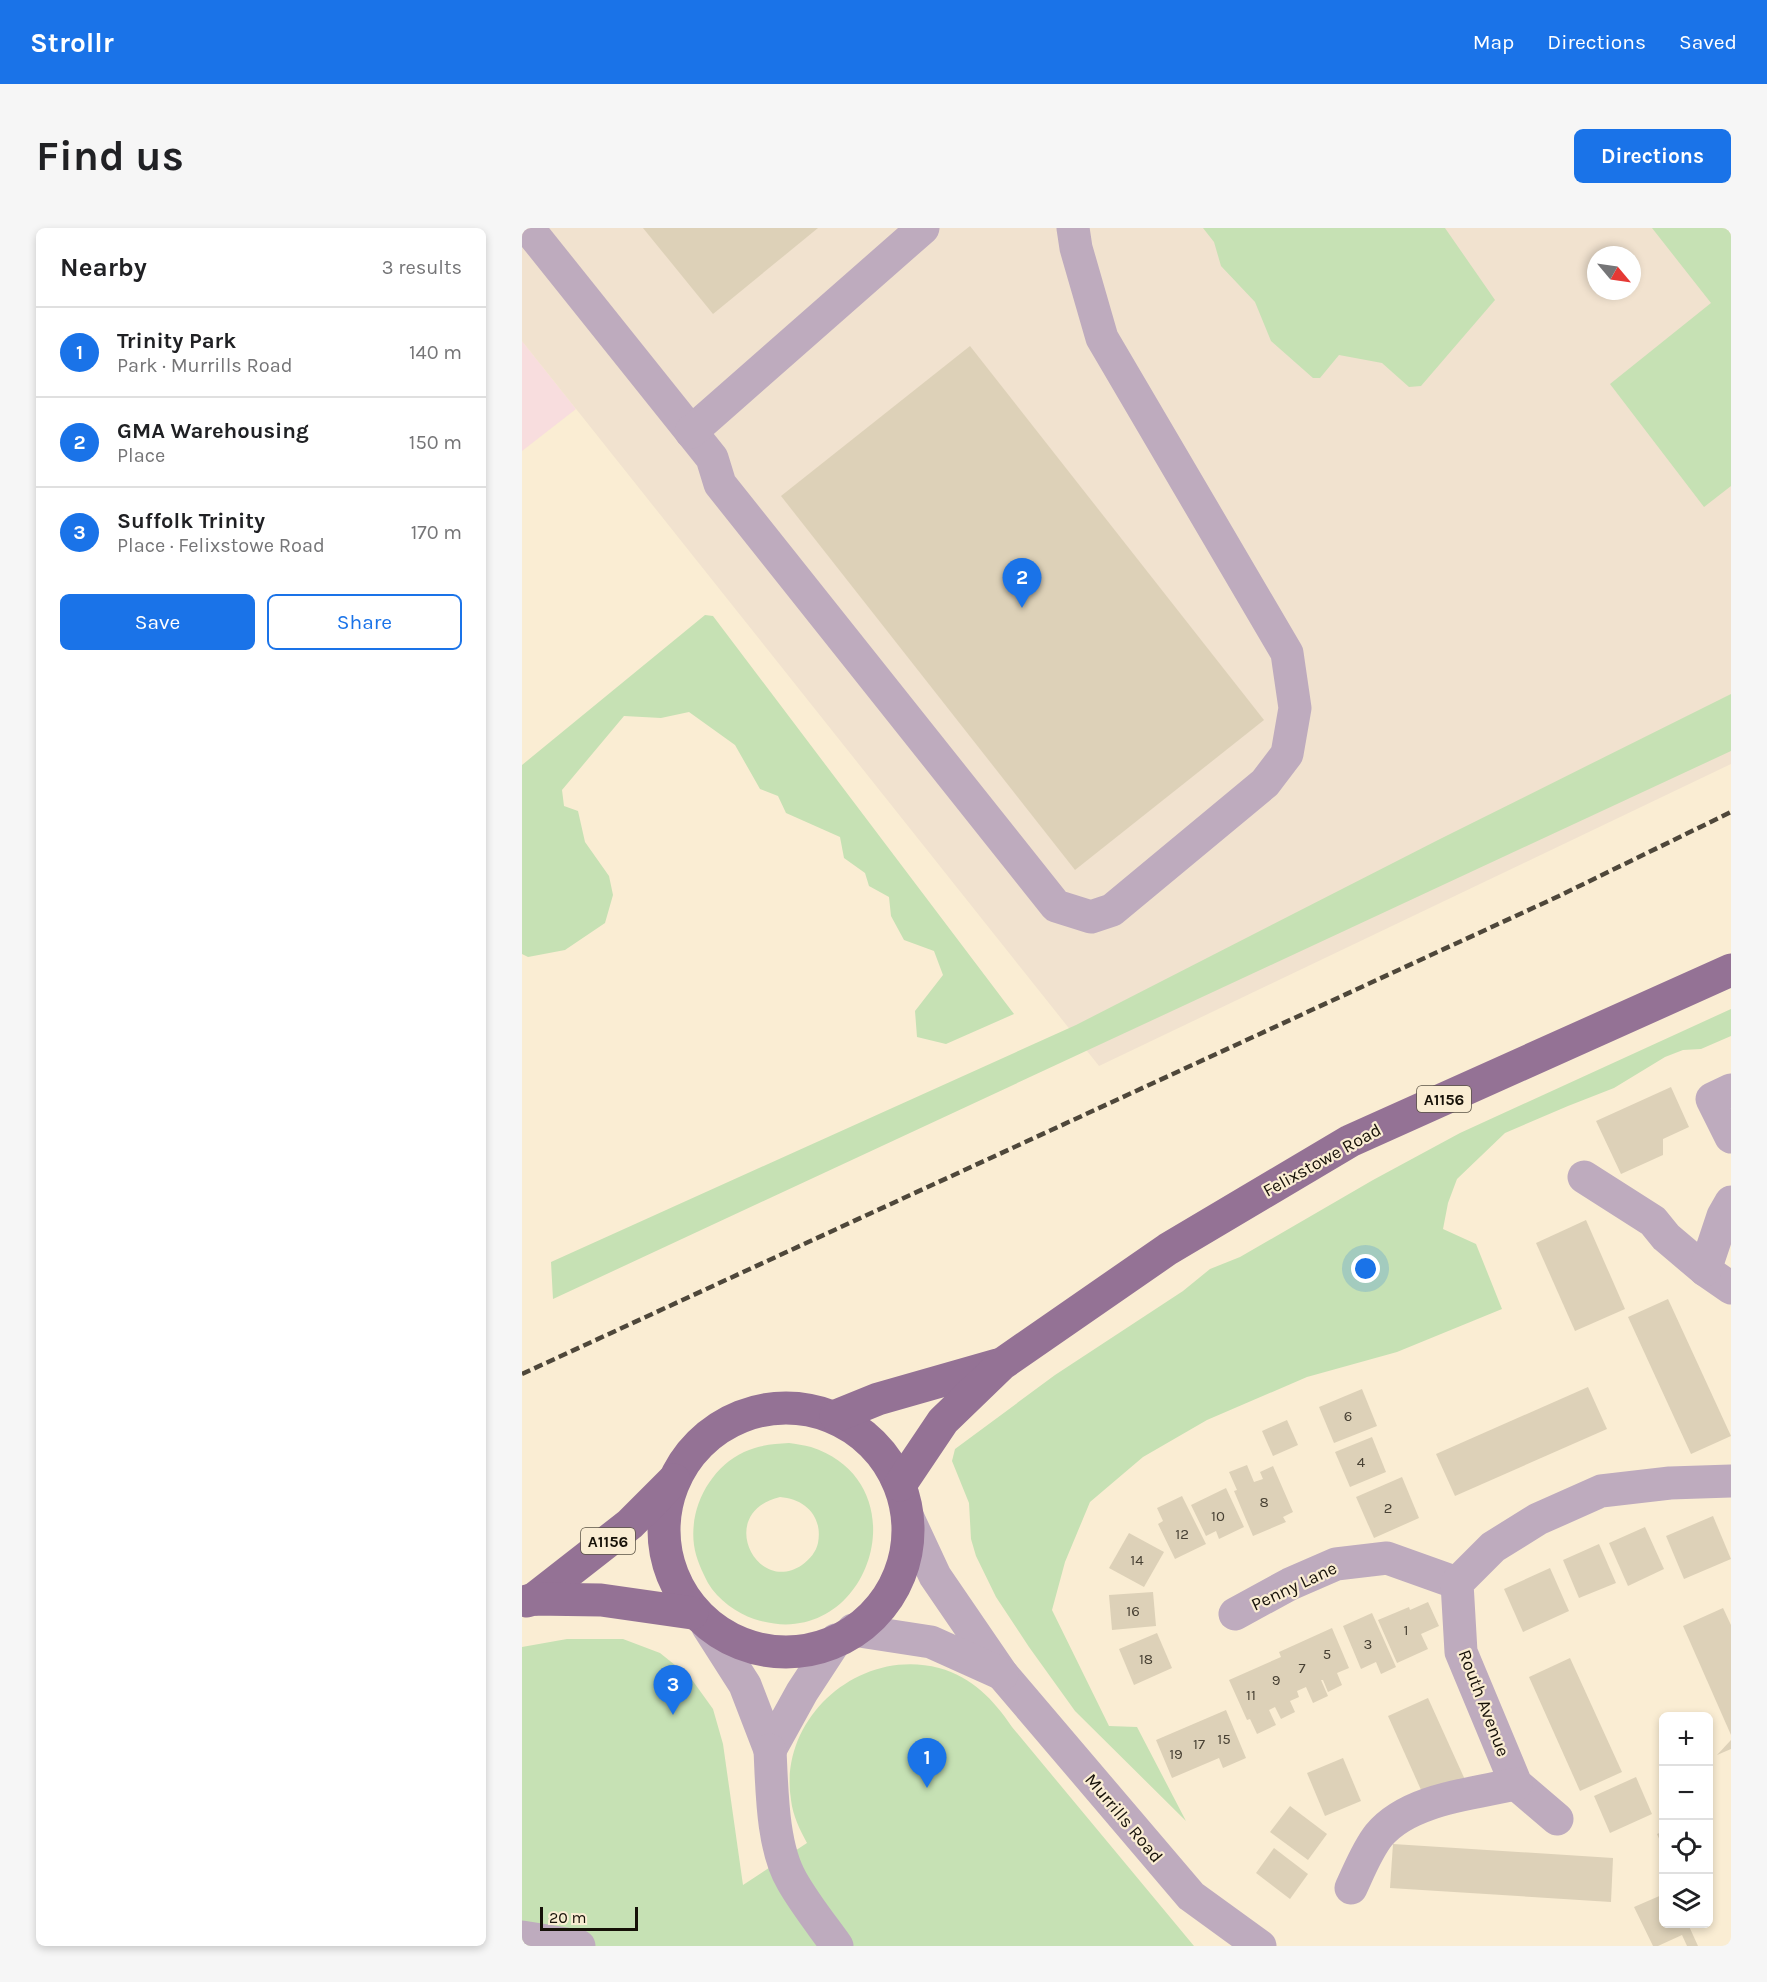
<!DOCTYPE html>
<html lang="en">
<head>
<meta charset="utf-8">
<style>
	body { margin:0; font-family:Karla,sans-serif; background:#f6f6f6; color:#202124 }
	.controls { position:absolute; right:18px; bottom:18px; display:grid; overflow:hidden; border-radius:9px; box-shadow:0 3px 9px #0003 }
	.controls button { width:54px; height:54px; display:grid; place-items:center; padding:0; border:0; border-bottom:2px solid #e0e0e0; background:#fff; color:#202124; font:30px sans-serif }
	.compass { position:absolute; left:1065px; top:18px; width:54px; height:54px; border-radius:50%; background:#fff; box-shadow:0 3px 9px #0003; rotate:119deg }
	.scale { position:absolute; left:18px; bottom:15px; width:98px; box-sizing:border-box; padding-left:6px; border:3px solid #161108; border-top:0; font-size:16px; line-height:21px; white-space:nowrap; color:#161108; -webkit-text-stroke:4px #faedd3; paint-order:stroke }
	.you { position:absolute; left:844px; top:1041px; width:21px; height:21px; margin:-15px; border:4px solid #fff; border-radius:50%; background:#1a73e8; box-shadow:0 0 0 9px #1a73e833 }
	.badge { display:grid; place-items:center; width:39px; height:39px; border-radius:50%; background:#1a73e8; color:#fff; font-size:20px; font-weight:700 }
	.pin { position:absolute; translate:-50% -50px; filter:drop-shadow(0 2px 3px #0008) }
	.pin::after { content:''; position:absolute; top:32px; width:21px; height:18px; background:inherit; clip-path:polygon(0 0,100% 0,50% 100%) }
	.list { margin:0; padding:0; list-style:none }
	h2 { display:flex; justify-content:space-between; align-items:center; height:78px; margin:0; padding:0 24px; font-size:26px }
	h2 small { font-size:20px; font-weight:400; color:#757577 }
	.list li { display:grid; grid-template-columns:39px 1fr auto; gap:18px; align-items:center; box-sizing:border-box; height:90px; padding:0 24px; border-top:2px solid #e0e0e0 }
	.list b { display:block; font-size:22px; white-space:nowrap }
	.list p { margin:0; font-size:20px; white-space:nowrap; color:#757577 }
	.list em { font-size:20px; font-style:normal; color:#757577 }
	.actions { display:flex; gap:12px; padding:18px 24px }
	.actions a { flex:1; padding:14px 0; border:2px solid #1a73e8; border-radius:9px; text-align:center; font-size:21px; color:#1a73e8 }
	.actions .main { background:#1a73e8; color:#fff }
	.icon { flex:none; width:33px; height:33px; fill:none; stroke:currentColor; stroke-width:2; stroke-linecap:round; stroke-linejoin:round }
	.map { position:relative; flex:none; width:1209px; height:1718px; overflow:hidden; border-radius:9px }
	header { display:flex; align-items:center; gap:36px; box-sizing:border-box; height:84px; padding:0 30px; background:#1a73e8; color:#fff }
	header strong { font-size:28px }
	nav { display:flex; gap:33px; margin-inline-start:auto; font-size:21px }
	.intro { display:flex; align-items:center; justify-content:space-between; box-sizing:border-box; height:144px; padding:0 36px }
	h1 { margin:0; font-size:42px }
	.button { padding:15px 27px; border-radius:9px; background:#1a73e8; color:#fff; font-size:21px; font-weight:700 }
	main { display:flex; gap:36px; padding:0 36px }
	aside { flex:1; background:#fff; border-radius:9px; box-shadow:0 3px 9px #0003 }
	.map>svg:first-child { display:block }
	.commercial { fill:#f8ddde }
	.industrial { fill:#f1e2cf; fill-rule:evenodd }
	.green { fill:#c6e1b4; fill-rule:evenodd }
	.building { fill:#ddd1b8 }
	.lines { fill:none; stroke-linecap:round; stroke-linejoin:round }
	.minor { stroke:#beabbe; stroke-width:33 }
	.major { stroke:#947295; stroke-width:33 }
	.rail { stroke:#4e473a; stroke-width:4.5; stroke-dasharray:9 4.5; stroke-linecap:butt }
	.labels { text-anchor:middle; dominant-baseline:central; stroke-width:4.5; stroke-linejoin:round; paint-order:stroke }
	.number-label { font-size:15px; fill:#484134 }
	.shield { fill:#faedd3; stroke:#5a5345; stroke-width:1.5 }
	.shield-label { font-size:16px; font-weight:bold; fill:#161108 }
	.street-label { font-size:18px; fill:#161108; stroke:#faedd3 }
</style>
</head>
<body>
<header>
<strong>Strollr</strong>
<nav><a>Map</a><a>Directions</a><a>Saved</a></nav>
</header>
<div class="intro"><h1>Find us</h1><a class="button">Directions</a></div>
<main>
<aside>
<h2>Nearby<small>3 results</small></h2>
<ul class="list">
<li><span class="badge">1</span><div><b>Trinity Park</b><p>Park · Murrills Road</p></div><em>140 m</em></li>
<li><span class="badge">2</span><div><b>GMA Warehousing</b><p>Place</p></div><em>150 m</em></li>
<li><span class="badge">3</span><div><b>Suffolk Trinity</b><p>Place · Felixstowe Road</p></div><em>170 m</em></li>
</ul>
<div class="actions"><a class="main">Save</a><a>Share</a></div>
</aside>
<div class="map">
<svg width="1209" height="1718" viewBox="0 0 1209 1718">
	<rect width="100%" height="100%" fill="#faedd3"/>
	<!-- commercial -->
	<polygon class="commercial" points="0,113 54,181 0,223"/>
	<!-- industrial -->
	<path class="industrial" d="M0 0H1209V536L577 838 0 113ZM1074 27H1110V63H1074Z"/>
	<!-- green -->
	<g class="green">
		<polygon points="681,0 923,0 973,72 899,158 887,159 860,135 817,127 798,150 791,150 749,113 733,74 699,38 692,14"/>
		<polygon points="1130,0 1209,0 1209,258 1182,279 1088,156 1189,75"/>
		<polygon points="183,387 191,388 492,786 424,816 395,809 393,783 421,747 412,723 382,712 369,688 367,669 347,658 343,645 322,630 318,609 264,585 256,568 238,561 213,517 167,484 139,490 102,488 40,562 42,578 56,583 63,614 87,648 91,667 83,695 43,722 6,729 0,726 0,537"/>
		<polygon points="1209,466 1209,523 31,1071 29,1034 554,797 918,611"/>
		<polygon points="1209,781 1209,808 1179,821 1161,822 1143,829 1092,860 1046,878 983,905 935,951 926,975 921,1001 954,1016 980,1081 875,1124 785,1149 685,1192 621,1229 568,1274 543,1334 530,1382 587,1498 615,1499 664,1593 553,1483 507,1419 474,1369 454,1328 449,1311 447,1275 430,1233 433,1221 533,1147 661,1063 688,1041 718,1029 851,952 938,905"/>
		<path d="M267 1215C274 1216 282 1217 289 1219 403 1256 346 1429 232 1391 215 1385 196 1372 186 1355 180 1343 174 1331 172 1317 167 1280 188 1240 222 1224 237 1217 251 1216 267 1215ZM258 1269C283 1271 301 1288 296 1315 294 1324 288 1331 280 1337 234 1368 193 1284 258 1269Z"/>
		<path d="M45 1411H101L138 1425 168 1449 191 1481 201 1516 221 1657 285 1615C278 1602 271 1588 269 1572 256 1490 337 1419 417 1440 450 1449 472 1472 490 1499L672 1718H0V1419Z"/>
	</g>
	<!-- building -->
	<g class="building">
		<polygon points="121,0 296,0 191,86"/>
		<polygon points="448,118 742,492 553,642 259,268"/>
		<polygon points="1149,859 1167,899 1141,911 1141,927 1099,946 1074,893"/>
		<polygon points="1064,992 1103,1081 1053,1103 1014,1015"/>
		<polygon points="1146,1071 1209,1208 1169,1226 1106,1089"/>
		<polygon points="1066,1159 1085,1201 933,1268 914,1226"/>
		<polygon points="840,1161 855,1198 812,1215 797,1179"/>
		<polygon points="765,1192 776,1217 751,1228 740,1203"/>
		<polygon points="850,1209 864,1244 828,1259 813,1224"/>
		<polygon points="725,1237 732,1254 741,1251 738,1244 751,1238 771,1284 761,1289 764,1294 731,1308 712,1263 715,1262 707,1244"/>
		<polygon points="880,1249 897,1290 852,1310 834,1269"/>
		<polygon points="704,1260 722,1299 697,1311 694,1303 684,1308 669,1277"/>
		<polygon points="660,1268 684,1316 653,1331 636,1296 641,1293 635,1280"/>
		<polygon points="1191,1288 1209,1331 1162,1351 1144,1308"/>
		<polygon points="1123,1299 1142,1341 1106,1358 1087,1315"/>
		<polygon points="607,1305 642,1324 622,1359 587,1340"/>
		<polygon points="1077,1316 1094,1355 1057,1370 1041,1332"/>
		<polygon points="1028,1340 1047,1383 1001,1404 982,1361"/>
		<polygon points="631,1364 634,1398 590,1402 587,1367"/>
		<polygon points="906,1374 917,1398 899,1406 906,1421 875,1435 856,1392 887,1379 888,1382"/>
		<polygon points="1201,1380 1209,1397 1209,1507 1161,1398"/>
		<polygon points="850,1385 874,1439 859,1446 854,1434 839,1441 821,1398"/>
		<polygon points="810,1400 827,1440 815,1445 820,1457 806,1464 801,1452 799,1452 806,1468 791,1475 784,1459 775,1463 777,1469 768,1473 773,1484 759,1491 753,1479 747,1482 754,1497 735,1506 728,1491 725,1492 707,1452 759,1429 757,1424"/>
		<polygon points="635,1405 650,1440 612,1457 597,1421"/>
		<polygon points="1048,1430 1100,1544 1058,1563 1007,1449"/>
		<polygon points="906,1470 944,1554 904,1573 866,1488"/>
		<polygon points="704,1482 724,1530 701,1540 697,1530 650,1550 634,1512"/>
		<polygon points="1209,1512 1209,1521 1195,1527"/>
		<polygon points="821,1530 839,1573 803,1588 785,1545"/>
		<polygon points="1114,1549 1130,1586 1088,1605 1072,1568"/>
		<polygon points="768,1578 805,1606 786,1632 748,1604"/>
		<polygon points="1142,1603 1142,1622 1135,1606"/>
		<polygon points="871,1616 1091,1630 1089,1674 868,1660"/>
		<polygon points="752,1620 786,1646 768,1671 734,1645"/>
		<polygon points="1142,1666 1142,1696 1166,1696 1176,1718 1165,1718 1160,1707 1136,1718 1131,1718 1112,1679"/>
	</g>
	<g class="lines">
		<!-- minor -->
		<g class="minor">
			<polyline points="6,0 190,230 198,256 534,678 569,689 590,682 743,555 765,526 773,480 765,425 580,110 554,20 551,0"/>
			<polyline points="169,204 401,0"/>
			<polyline points="1209,862 1190,871 1209,909"/>
			<polyline points="1062,949 1131,993 1144,1009 1183,1042 1209,1060"/>
			<polyline points="1183,1042 1201,988 1209,974"/>
			<polyline points="386,1290 413,1348 480,1446 669,1668 738,1718"/>
			<polyline points="713,1386 768,1356 814,1336 865,1330 935,1355"/>
			<polyline points="186,1399 223,1457 248,1522 280,1464 314,1412"/>
			<polyline points="331,1402 409,1414 480,1446"/>
			<path d="M248 1522C250 1562 250 1619 270 1653 283 1676 300 1697 315 1718"/>
			<polyline points="1035,1591 994,1556 939,1424 935,1355 971,1319 1016,1291 1079,1263 1148,1255 1209,1253"/>
			<path d="M829 1660C837 1643 845 1622 857 1607 887 1571 950 1566 994 1556"/>
			<polyline points="0,1709 57,1718"/>
		</g>
		<!-- major -->
		<g class="major">
			<circle cx="264" cy="1302" r="122"/>
			<polyline points="314,1188 356,1171 475,1137"/>
			<polyline points="378,1257 421,1193 480,1136 646,1021 828,913 1209,742"/>
			<polyline points="12,1371 108,1296 152,1252"/>
			<polyline points="5,1373 12,1371 79,1372 170,1385"/>
		</g>
		<!-- rail -->
		<polyline class="rail" points="0,1146 1037,668 1209,584"/>
	</g>
	<g class="labels">
		<!-- number labels -->
		<g class="number-label">
			<text x="826" y="1188">6</text>
			<text x="839" y="1234">4</text>
			<text x="742" y="1274">8</text>
			<text x="866" y="1280">2</text>
			<text x="696" y="1288">10</text>
			<text x="660" y="1306">12</text>
			<text x="615" y="1332">14</text>
			<text x="611" y="1383">16</text>
			<text x="884" y="1402">1</text>
			<text x="846" y="1416">3</text>
			<text x="805" y="1426">5</text>
			<text x="624" y="1431">18</text>
			<text x="780" y="1440">7</text>
			<text x="754" y="1452">9</text>
			<text x="729" y="1467">11</text>
			<text x="702" y="1511">15</text>
			<text x="677" y="1516">17</text>
			<text x="654" y="1526">19</text>
		</g>
		<!-- shield labels -->
		<g class="shield">
			<rect x="895" y="858" width="54" height="26" rx="4.5"/>
			<rect x="59" y="1300" width="54" height="26" rx="4.5"/>
		</g>
		<g class="shield-label">
			<text x="922" y="871">A1156</text>
			<text x="86" y="1313">A1156</text>
		</g>
		<!-- street labels -->
		<g class="street-label">
			<text transform="translate(800 932) rotate(-29)">Felixstowe Road</text>
			<text transform="translate(772 1358) rotate(-25)">Penny Lane</text>
			<text transform="translate(962 1475) rotate(69)">Routh Avenue</text>
			<text transform="translate(602 1590) rotate(50)">Murrills Road</text>
		</g>
	</g>
</svg>
<div class="controls">
<button>+</button>
<button>−</button>
<button><svg class="icon" aria-label="locate" viewBox="0 0 24 24"><circle cx="12" cy="12" r="6"/><path d="M12 2v4M12 18v4M2 12h4M18 12h4"/></svg></button>
<button><svg class="icon" aria-label="layers" viewBox="0 0 24 24"><path d="M12 4l9 5-9 5-9-5zM3 14l9 5 9-5"/></svg></button>
</div>
<svg class="compass" viewBox="-18 -18 36 36"><path d="M0-13l5 13h-10z" fill="#e53935"/><path d="M0 13l5-13h-10z" fill="#757577"/></svg>
<div class="scale">20 m</div>
<div class="you"></div>
<div class="pin badge" style="left:405px;top:1560px">1</div>
<div class="pin badge" style="left:500px;top:380px">2</div>
<div class="pin badge" style="left:151px;top:1487px">3</div>
</div>
</main>
</body>
</html>
